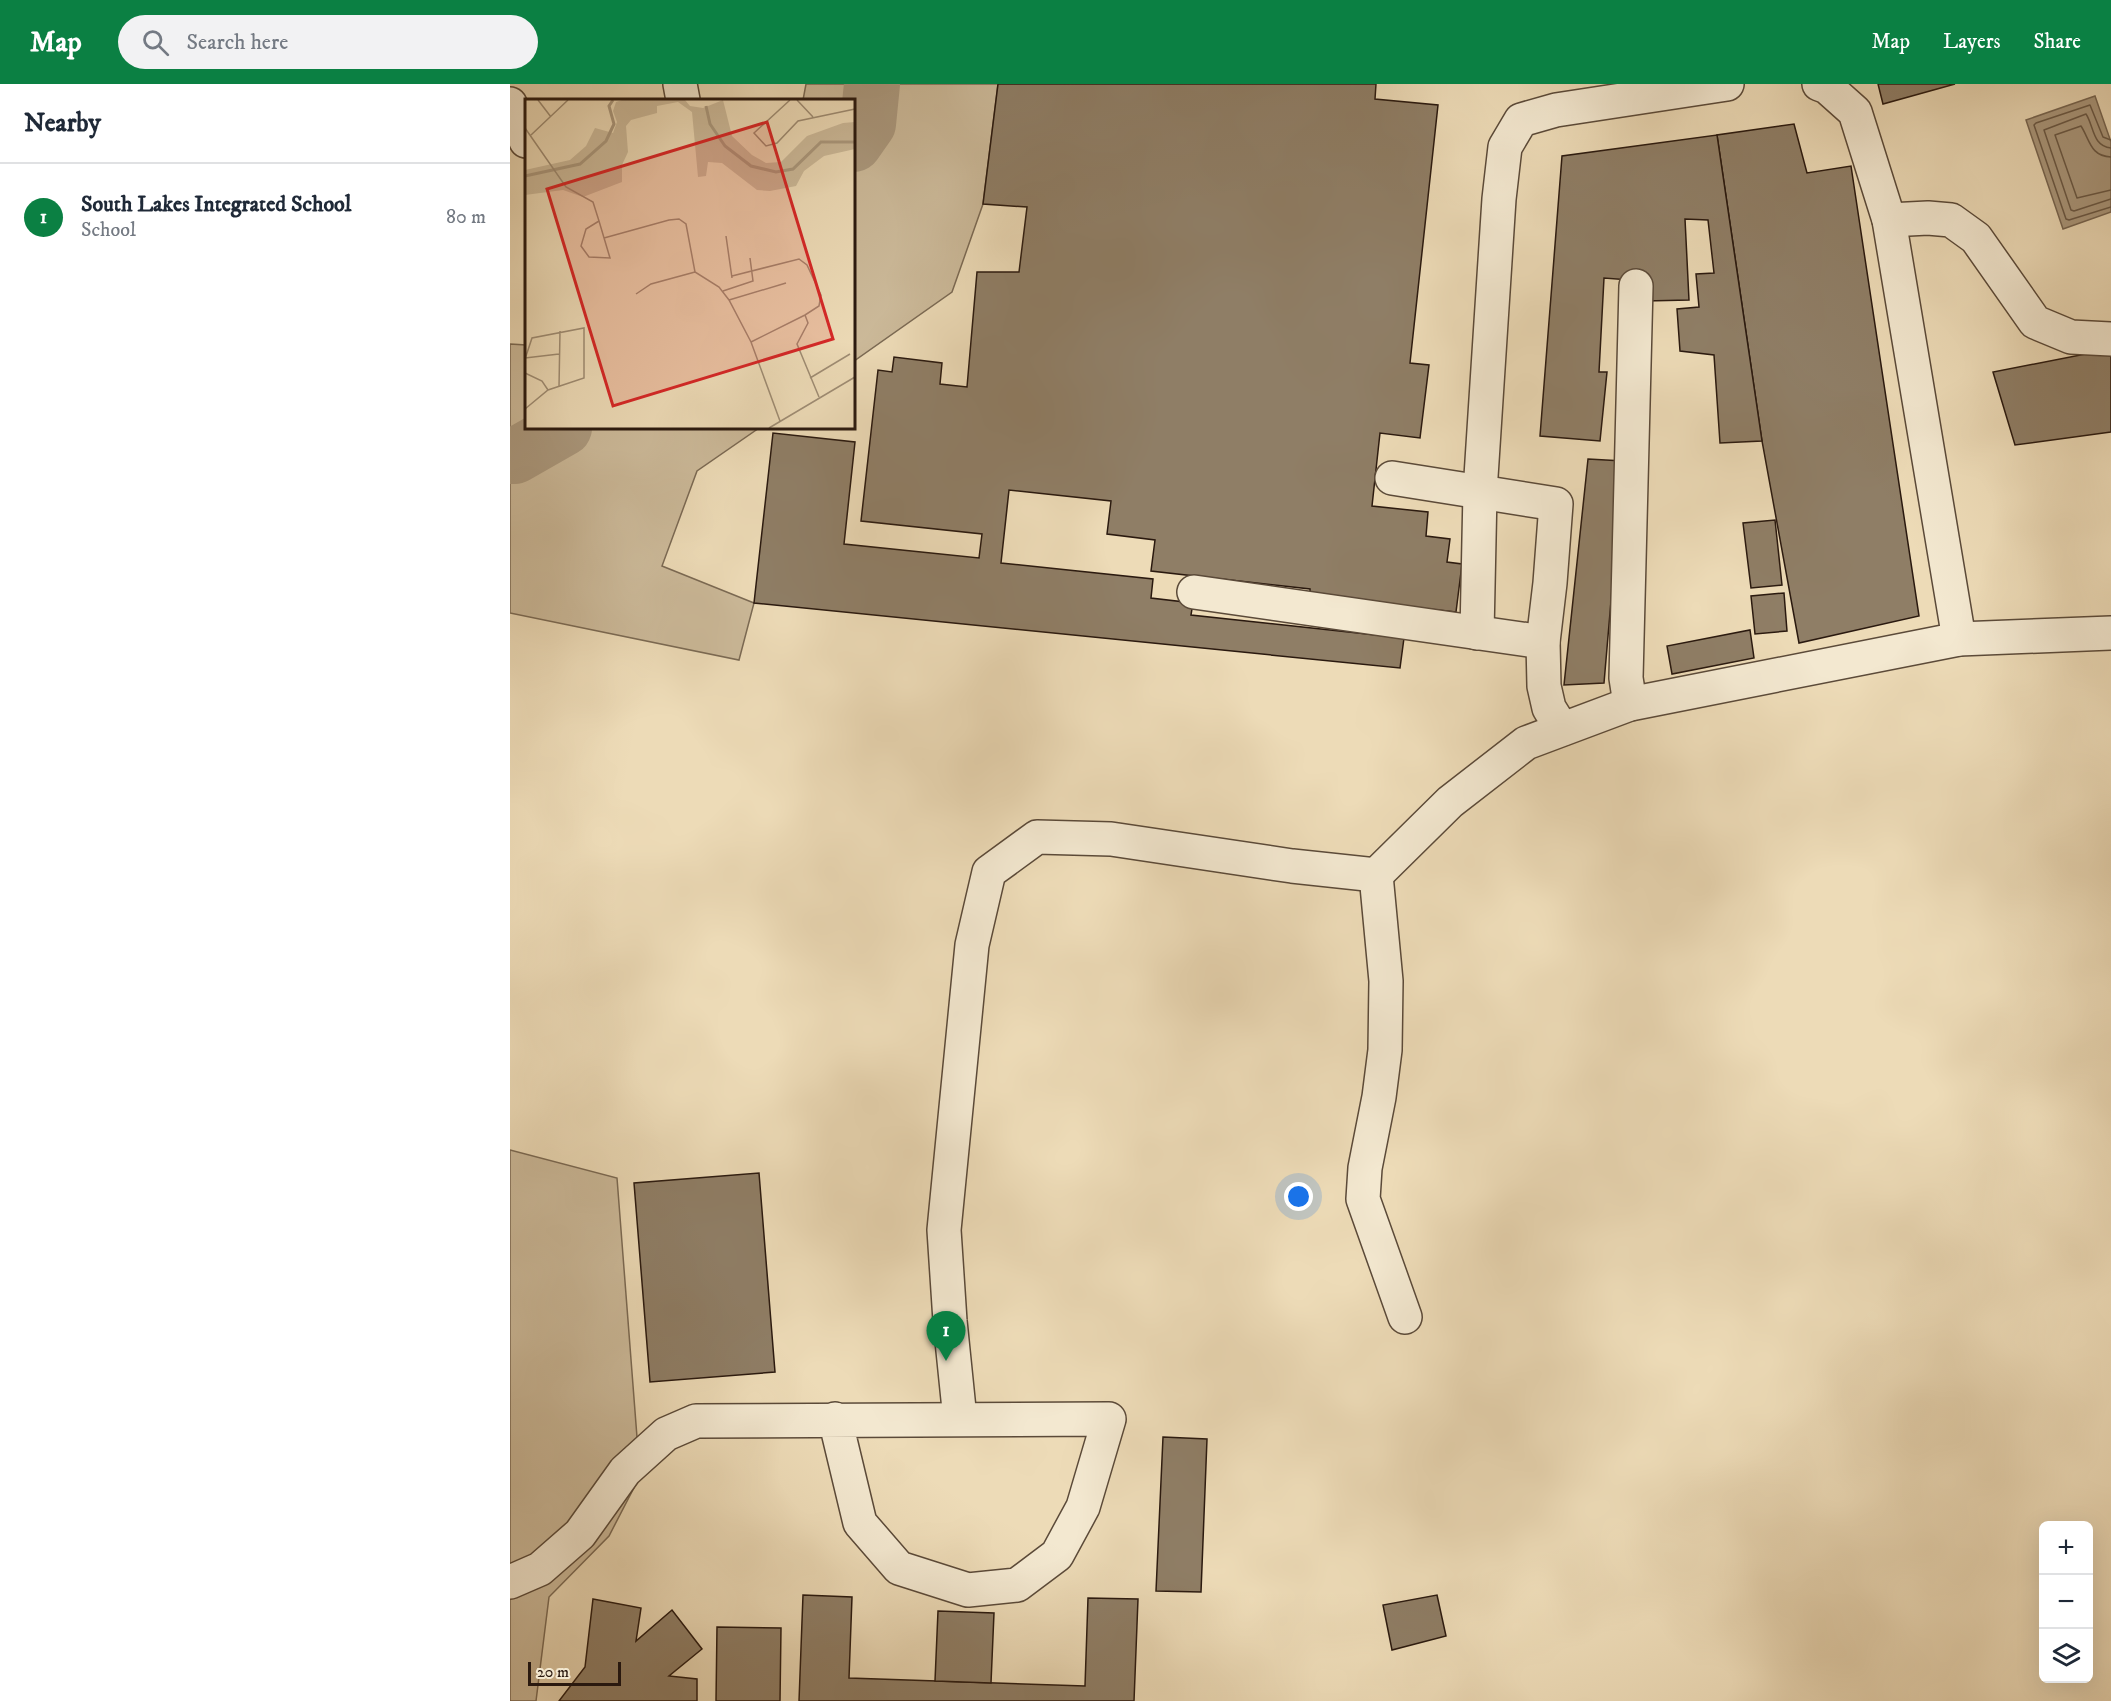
<!DOCTYPE html>
<html lang="en">
<head>
<meta charset="utf-8">
<style>
	body { margin:0; font-family:"IM FELL DW Pica",serif; background:#f2f2f3; color:#1f2937 }
	.controls { position:absolute; right:18px; bottom:18px; display:grid; overflow:hidden; border-radius:9px; box-shadow:0 6px 24px #0002 }
	.controls button { width:54px; height:54px; display:grid; place-items:center; padding:0; border:0; border-bottom:2px solid #e0e1e3; background:#fff; color:#1f2937; font:30px sans-serif }
	.scale { position:absolute; left:18px; bottom:15px; width:93px; box-sizing:border-box; padding-left:6px; border:3px solid #2a190f; border-top:0; font-size:16px; line-height:21px; white-space:nowrap; color:#2a190f; -webkit-text-stroke:4px #f3e8d0; paint-order:stroke }
	.you { position:absolute; left:789px; top:1113px; width:21px; height:21px; margin:-15px; border:4px solid #fff; border-radius:50%; background:#1a73e8; box-shadow:0 0 0 9px #1a73e833 }
	.badge { display:grid; place-items:center; width:39px; height:39px; border-radius:50%; background:#0b8043; color:#fff; font-size:20px; font-weight:700 }
	.pin { position:absolute; translate:-50% -50px; filter:drop-shadow(0 2px 3px #0008) }
	.pin::after { content:''; position:absolute; top:32px; width:21px; height:18px; background:inherit; clip-path:polygon(0 0,100% 0,50% 100%) }
	.list { margin:0; padding:0; list-style:none }
	h2 { display:flex; justify-content:space-between; align-items:center; height:78px; margin:0; padding:0 24px; font-size:26px }
	h2 small { font-size:20px; font-weight:400; color:#747a83 }
	.list li { display:grid; grid-template-columns:39px 1fr auto; gap:18px; align-items:center; box-sizing:border-box; height:108px; padding:0 24px; border-top:2px solid #e0e1e3 }
	.list b { display:block; font-size:22px; white-space:nowrap }
	.list p { margin:0; font-size:20px; white-space:nowrap; color:#747a83 }
	.list em { font-size:20px; font-style:normal; color:#747a83 }
	.icon { flex:none; width:33px; height:33px; fill:none; stroke:currentColor; stroke-width:2; stroke-linecap:round; stroke-linejoin:round }
	.map { position:relative; flex:none; width:1601px; height:1617px; overflow:hidden }
	header { display:flex; align-items:center; gap:36px; box-sizing:border-box; height:84px; padding:0 30px; background:#0b8043; color:#fff }
	header strong { font-size:28px }
	nav { display:flex; gap:33px; margin-inline-start:auto; font-size:21px }
	.search { width:420px; height:54px; background:#f2f2f3; display:flex; align-items:center; gap:15px; box-sizing:border-box; padding:0 21px; border-radius:33px; color:#747a83; font-size:22px }
	main { display:flex }
	aside { flex:1; background:#fff }
	.map>svg:first-child { display:block }
	.green { fill:#ccba9a; stroke:#7b6a54; stroke-width:1.5 }
	.water { fill:#ab997e; stroke:#776652; stroke-width:1.5 }
	.lines { fill:none; stroke-linecap:round; stroke-linejoin:round }
	.shore { stroke:#6a5946; stroke-width:1.5 }
	.river { stroke:#ab997e; stroke-width:56 }
	.building { fill:#8f7e66; stroke:#2a190f; stroke-width:1.5 }
	.minor-casing { stroke:#5b4a39; stroke-width:36 }
	.minor { stroke:#f3e8d0; stroke-width:33 }
	.inset-river { fill:none; stroke:#ab997e; stroke-width:3 }
	.inset-road { fill:none; stroke:#9f8d74; stroke-width:1.5 }
	.view { fill:#d62828; fill-opacity:0.15; stroke:#d62828; stroke-width:3 }
	.inset-edge { fill:none; stroke:#2a190f; stroke-width:3 }
</style>
</head>
<body>
<header>
<strong>Map</strong>
<div class="search"><svg class="icon" aria-label="search" viewBox="0 0 24 24"><circle cx="10" cy="10" r="6"/><path d="M15 15l6 6"/></svg>Search here</div>
<nav><a>Map</a><a>Layers</a><a>Share</a></nav>
</header>
<main>
<aside>
<h2>Nearby<small></small></h2>
<ul class="list">
<li><span class="badge">1</span><div><b>South Lakes Integrated School</b><p>School</p></div><em>80 m</em></li>
</ul>
</aside>
<div class="map">
<svg width="1601" height="1617" viewBox="0 0 1601 1617">
	<rect width="100%" height="100%" fill="#eddbb7"/>
	<filter id="stains"><feTurbulence type="fractalNoise" baseFrequency=".00333" numOctaves="4"/><feColorMatrix values="0 0 0 0 .2 0 0 0 0 .09 0 0 0 0 .02 0 0 0 .5 -.17"/></filter>
	<radialGradient id="worn" r=".72"><stop offset=".6" stop-color="#630" stop-opacity="0"/><stop offset="1" stop-color="#630" stop-opacity=".3"/></radialGradient>
	<!-- green -->
	<g class="green">
		<polygon points="296,0 488,0 473,120 442,208 344,277 344,16 293,16"/>
		<polygon points="0,260 16,261 16,344 249,344 187,387 152,482 244,519 229,576 0,529"/>
		<polygon points="0,1066 107,1094 130,1392 99,1452 39,1513 26,1617 0,1617"/>
	</g>
	<!-- water -->
	<polygon class="water" points="1585,12 1601,58 1601,128 1553,145 1516,36"/>
	<g class="lines">
		<!-- shore -->
		<g class="shore">
			<polyline points="1601,56 1593,53 1580,21 1526,39 1524,41 1556,135 1559,136 1601,123"/>
			<path d="M1601 64C1582 62 1584 42 1576 30L1534 46 1561 126 1564 127 1601 115"/>
			<path d="M1601 73C1580 72 1580 56 1571 42L1545 51 1567 114 1601 106"/>
		</g>
		<!-- river -->
		<g class="river">
			<polyline points="344,60 358,40 362,0"/>
			<polyline points="0,372 5,372 54,344"/>
		</g>
	</g>
	<!-- building -->
	<g class="building">
		<polygon points="488,0 866,0 865,15 928,21 900,279 919,281 910,354 870,349 862,422 918,428 916,452 940,455 937,478 952,480 946,528 800,512 800,505 641,487 645,456 597,450 601,417 499,406 491,479 643,495 641,514 683,519 681,531 894,554 890,584 244,519 263,349 345,358 334,460 469,474 472,450 351,437 368,286 382,288 384,273 432,279 430,300 457,303 467,188 509,188 517,123 473,120"/>
		<polygon points="1368,0 1445,0 1373,20"/>
		<polygon points="1284,40 1297,89 1341,82 1409,532 1289,559 1252,357 1207,51"/>
		<polygon points="1207,51 1252,357 1210,359 1204,271 1170,267 1167,225 1189,223 1186,190 1204,189 1198,136 1175,135 1179,216 1135,217 1133,197 1094,194 1089,288 1097,288 1090,357 1030,352 1052,72"/>
		<polygon points="1601,265 1601,348 1505,361 1483,288"/>
		<polygon points="1078,375 1113,377 1094,599 1054,601"/>
		<polygon points="1265,436 1272,501 1241,504 1233,439"/>
		<polygon points="1274,509 1277,547 1245,550 1241,512"/>
		<polygon points="1240,546 1244,574 1162,590 1157,562"/>
		<polygon points="249,1089 265,1288 140,1298 124,1099"/>
		<polygon points="653,1353 697,1355 691,1508 646,1507"/>
		<polygon points="293,1511 342,1513 339,1594 575,1602 578,1514 628,1515 624,1617 289,1617"/>
		<polygon points="927,1511 936,1552 882,1566 873,1521"/>
		<polygon points="83,1515 131,1524 126,1557 162,1526 192,1565 159,1592 187,1595 187,1617 49,1617 75,1583"/>
		<polygon points="428,1527 484,1529 481,1599 425,1597"/>
		<polygon points="207,1543 271,1544 270,1617 206,1617"/>
	</g>
	<g class="lines">
		<defs>
			<g id="minor">
				<polyline points="170,0 173,16"/>
				<polyline points="1309,0 1317,3 1345,28 1379,136 1449,555"/>
				<polyline points="0,20 16,57"/>
				<polyline points="1379,136 1418,134 1441,136 1466,154 1525,238 1561,253 1601,255"/>
				<polyline points="882,394 1046,420 1040,499 1033,558 1034,602 1039,624 1052,645"/>
				<polyline points="684,508 1033,558"/>
				<polyline points="967,549 970,408 989,115 995,63 1011,36 1046,26 1217,0"/>
				<polyline points="1120,620 1116,594 1126,202"/>
				<polyline points="866,791 876,897 875,966 869,1013 855,1084 853,1115 895,1233"/>
				<polyline points="450,1335 440,1237 434,1146 462,861 479,788 527,753 601,755 782,782 866,791 940,718 1016,659 1120,620 1449,555 1601,549"/>
				<polyline points="0,1498 30,1485 70,1450 115,1387 156,1350 186,1337 599,1335 573,1423 547,1471 507,1501 458,1506 389,1484 350,1439 325,1335"/>
			</g>
		</defs>
		<!-- minor casing -->
		<use href="#minor" class="minor-casing"/>
		<!-- minor -->
		<use href="#minor" class="minor"/>
	</g>
	<!-- overview -->
	<g transform="translate(15 15)">
		<rect width="330" height="330" fill="#eddbb7"/>
		<path d="M97 1H160L165 7 178 9 198 1 207 37 227 56 241 64 256 63 282 37 318 24 330 23V50L299 57 279 72 271 87 245 92 232 91 197 64 183 63 181 77 173 78 167 13 153 3 132 7V14L106 21 101 27 103 53 97 66V83L58 98 38 91 0 96V71L45 61 61 47 70 29 88 34 92 23 88 12 91 3Z" fill="#ccba9a"/>
		<path class="inset-river" d="M181 7 185 25 200 47 226 67 251 73 268 70 296 43H330M0 77 55 65 81 42 89 25 84 7 88 1"/>
		<path class="inset-road" d="M13 1 26 18M265 1 229 34 241 47 252 44 273 22 330 10M272 1 288 18M0 29 41 88 68 103 74 122 85 159 64 158 56 147 61 130 74 122M6 36 43 1M201 137 207 179M79 139 144 121 154 120 161 125 170 173 194 188 204 201 226 243 255 322M207 177 274 160 282 166 296 196 294 207 280 216 226 243M198 192 228 182 225 159M111 195 126 185 170 173M204 201 261 184M280 216 283 224 272 245 294 298M0 259 34 255M0 260 7 239 59 229V279L23 291 0 310M0 274 17 282 23 291M285 279 325 255M34 288 35 232M244 329 330 278"/>
		<path class="view" d="M242 23 308 240 88 307 22 90Z"/>
		<rect width="330" height="330" class="inset-edge"/>
	</g>
	<rect width="100%" height="100%" filter="url(#stains)"/>
	<rect width="100%" height="100%" fill="url(#worn)"/>
</svg>
<div class="controls">
<button>+</button>
<button>−</button>
<button><svg class="icon" aria-label="layers" viewBox="0 0 24 24"><path d="M12 4l9 5-9 5-9-5zM3 14l9 5 9-5"/></svg></button>
</div>
<div class="scale">20 m</div>
<div class="you"></div>
<div class="pin badge" style="left:436px;top:1277px">1</div>
</div>
</main>
</body>
</html>
